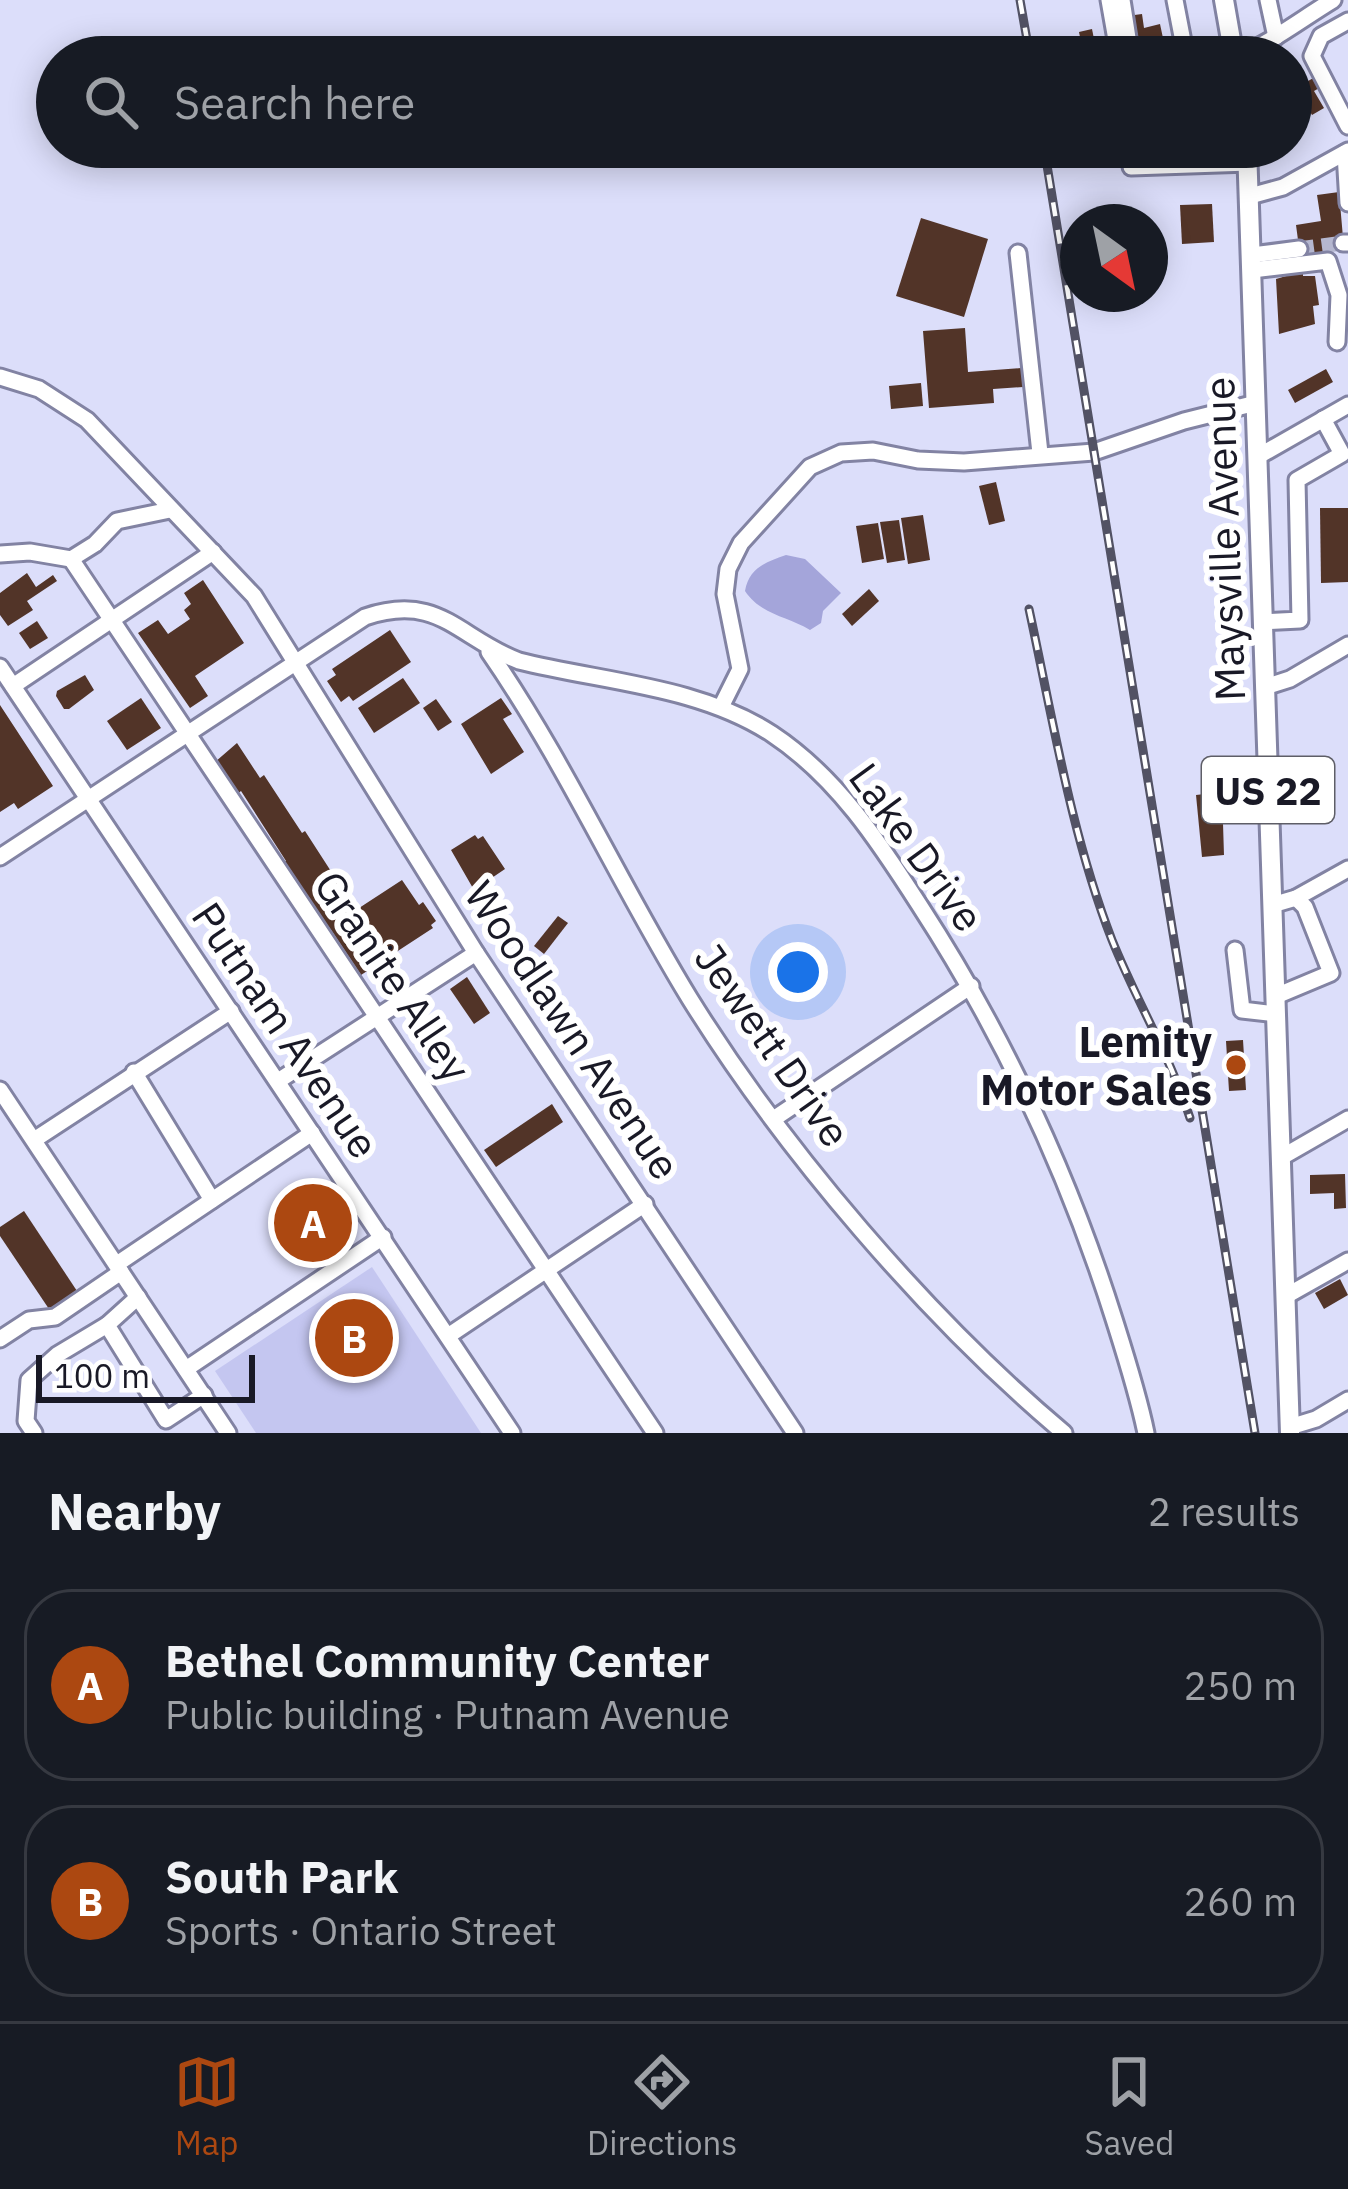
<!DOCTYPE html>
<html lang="en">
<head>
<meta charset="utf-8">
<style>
	body { margin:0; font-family:"IBM Plex Sans",sans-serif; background:#20242c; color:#f1f3f6 }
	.compass { position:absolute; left:1060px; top:204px; width:108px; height:108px; border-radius:50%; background:#171b24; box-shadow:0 6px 30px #0003; rotate:147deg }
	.scale { position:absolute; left:36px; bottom:30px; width:219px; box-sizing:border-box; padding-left:12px; border:6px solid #191926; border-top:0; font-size:33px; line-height:42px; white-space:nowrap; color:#191926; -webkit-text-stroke:9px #fff; paint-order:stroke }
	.you { position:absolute; left:798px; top:972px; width:42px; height:42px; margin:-30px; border:9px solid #fff; border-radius:50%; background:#1a73e8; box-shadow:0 0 0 18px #1a73e833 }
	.badge { display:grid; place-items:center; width:78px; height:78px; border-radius:50%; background:#ac4811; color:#fff; font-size:39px; font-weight:700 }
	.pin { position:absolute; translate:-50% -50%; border:6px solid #fff; box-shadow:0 3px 12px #0006 }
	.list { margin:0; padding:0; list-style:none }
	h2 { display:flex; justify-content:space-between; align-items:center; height:156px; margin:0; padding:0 48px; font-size:51px }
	h2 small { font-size:39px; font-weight:400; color:#9ea1a6 }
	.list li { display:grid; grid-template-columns:78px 1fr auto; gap:36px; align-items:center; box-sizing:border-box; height:192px; margin:0 24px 24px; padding:0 24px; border:3px solid #363941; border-radius:48px }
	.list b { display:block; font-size:45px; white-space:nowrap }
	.list p { margin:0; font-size:39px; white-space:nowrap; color:#9ea1a6 }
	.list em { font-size:39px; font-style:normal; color:#9ea1a6 }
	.icon { flex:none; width:66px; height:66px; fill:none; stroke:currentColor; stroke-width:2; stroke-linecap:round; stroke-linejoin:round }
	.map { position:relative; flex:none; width:1348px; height:1433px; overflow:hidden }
	.search { position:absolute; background:#171b24; box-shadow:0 6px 30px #0003; left:36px; right:36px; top:36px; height:132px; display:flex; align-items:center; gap:30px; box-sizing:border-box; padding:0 42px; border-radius:66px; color:#9ea1a6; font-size:45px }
	.sheet { height:588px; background:#171b24 }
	nav { display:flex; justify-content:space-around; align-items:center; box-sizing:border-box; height:168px; border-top:3px solid #363941; background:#171b24; font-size:33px; color:#9ea1a6 }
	nav a { display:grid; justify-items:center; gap:6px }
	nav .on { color:#ac4811 }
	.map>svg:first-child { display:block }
	.green { fill:#c4c6f0 }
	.water { fill:#a4a5da }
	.building { fill:#523428 }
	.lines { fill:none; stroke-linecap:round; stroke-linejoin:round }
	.minor-tunnel { stroke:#b5b7d0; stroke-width:15; stroke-dasharray:15 8; stroke-linecap:butt }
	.minor-casing { stroke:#8283a3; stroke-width:21 }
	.major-casing { stroke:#8283a3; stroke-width:24 }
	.minor { stroke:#fff; stroke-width:15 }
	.major { stroke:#fff; stroke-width:18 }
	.rail-casing { stroke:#525264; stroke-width:9 }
	.rail { stroke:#fff; stroke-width:4.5; stroke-dasharray:14; stroke-linecap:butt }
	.poi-dot { fill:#ac4811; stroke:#fff; stroke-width:4.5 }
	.labels { text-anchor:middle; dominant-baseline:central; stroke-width:12; stroke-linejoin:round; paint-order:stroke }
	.shield { fill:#fff; stroke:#5e5e67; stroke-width:3 }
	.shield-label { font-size:39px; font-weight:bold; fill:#191926 }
	.street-label { font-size:42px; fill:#191926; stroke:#fff }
	.poi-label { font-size:42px; font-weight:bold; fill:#191926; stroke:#fff; text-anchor:end }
</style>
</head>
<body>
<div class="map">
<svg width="1348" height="1433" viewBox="0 0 1348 1433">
	<rect width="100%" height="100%" fill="#dcdefa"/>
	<!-- green -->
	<polygon class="green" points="372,1267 481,1433 256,1433 215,1371"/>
	<!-- water -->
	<path class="water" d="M786 555 805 559 841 593 823 611 821 623 810 630C787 616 761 615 745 591 749 568 766 562 786 555Z"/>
	<!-- building -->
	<g class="building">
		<polygon points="1142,14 1144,28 1160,24 1167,57 1135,57 1127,16"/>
		<polygon points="1092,29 1095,44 1082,47 1079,32"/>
		<polygon points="1315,77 1321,87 1314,91 1324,108 1312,115 1296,88"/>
		<polygon points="1339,192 1344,249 1300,255 1296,225 1321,221 1317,195"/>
		<polygon points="1212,204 1214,242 1182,244 1180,205"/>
		<polygon points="921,218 988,239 964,317 896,296"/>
		<polygon points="1303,271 1303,276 1315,276 1319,305 1313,306 1315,324 1279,334 1276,279"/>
		<polygon points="965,328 968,372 1021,368 1023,387 993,389 994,403 929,408 923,331"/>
		<polygon points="1326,369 1333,382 1295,403 1288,390"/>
		<polygon points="921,383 923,406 891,409 889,386"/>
		<polygon points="996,482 1005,521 989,525 979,486"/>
		<polygon points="1320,508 1348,508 1348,582 1321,583"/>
		<polygon points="923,515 930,560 908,564 901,518"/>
		<polygon points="899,520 905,560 887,563 880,522"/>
		<polygon points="878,523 884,559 862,563 856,526"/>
		<polygon points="27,573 36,587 53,575 57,581 27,601 33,610 8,626 0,615 0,593"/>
		<polygon points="203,580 244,643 195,676 208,696 190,708 138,633 158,620 168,634 190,619 184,610 191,604 184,593"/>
		<polygon points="869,589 879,601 852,626 842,614"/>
		<polygon points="37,621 48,638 30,649 19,633"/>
		<polygon points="390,630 411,662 353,701 349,696 341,702 327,681 336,675 332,669"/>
		<polygon points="85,675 94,690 69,709 64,709 56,696 57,691"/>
		<polygon points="403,678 420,703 374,733 358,708"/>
		<polygon points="141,698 161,728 127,750 107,721"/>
		<polygon points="501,698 512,714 503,719 524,752 491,774 461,724"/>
		<polygon points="436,699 452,722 438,731 423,708"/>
		<polygon points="0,705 53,786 18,809 14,803 0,812"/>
		<polygon points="237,743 260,778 264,775 302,833 305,831 356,910 402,880 419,905 423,902 436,921 431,925 433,928 361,975 331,930 325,933 280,864 286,861 241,791 236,795 215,762"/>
		<polygon points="1222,792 1224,855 1202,857 1196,795"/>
		<polygon points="475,835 478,839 483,836 505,869 474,890 451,850"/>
		<polygon points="558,916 568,923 544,954 534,946"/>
		<polygon points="467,977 490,1013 474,1024 450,989"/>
		<polygon points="1243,1040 1246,1090 1229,1091 1226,1041"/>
		<polygon points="552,1104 563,1122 496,1167 484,1150"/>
		<polygon points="1345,1174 1346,1208 1334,1209 1334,1193 1310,1194 1310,1175"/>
		<polygon points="322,1199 339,1224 303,1248 286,1222"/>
		<polygon points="24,1211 77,1291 49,1309 0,1236 0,1227"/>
		<polygon points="1340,1279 1348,1295 1324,1309 1315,1293"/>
	</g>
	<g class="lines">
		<!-- minor-tunnel -->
		<polyline class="minor-tunnel" points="1299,249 1343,243"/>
		<defs>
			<g id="minor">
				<polyline points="1109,0 1119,57"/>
				<polyline points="1122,0 1131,57"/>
				<polyline points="1175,0 1186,57"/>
				<polyline points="1268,0 1276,37"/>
				<polyline points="1348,21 1321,36 1312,56 1348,126"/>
				<path d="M1236 57C1271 43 1300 20 1333 0"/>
				<polyline points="1345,153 1348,203"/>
				<polyline points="1131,167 1249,163"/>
				<polyline points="1250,196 1283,187 1348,151"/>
				<polyline points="1343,243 1348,243"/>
				<polyline points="1018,253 1040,453"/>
				<polyline points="1252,255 1299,249"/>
				<polyline points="1252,270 1328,261 1339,295 1337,342"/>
				<polyline points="0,377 39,389 87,420 254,596 476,953 795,1433"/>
				<polyline points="1257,457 1348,405"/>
				<polyline points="0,554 30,552 71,559 95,544 117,521 170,510"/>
				<polyline points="71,559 655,1433"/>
				<polyline points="1262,622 1300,620 1297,480 1342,454 1323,419"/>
				<path d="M489 652C565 762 620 885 690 999 784 1150 927 1318 1064 1433"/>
				<polyline points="0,667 512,1433"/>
				<polyline points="13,686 213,552"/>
				<polyline points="1265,687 1290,679 1348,645"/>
				<polyline points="721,707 740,669 725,594 728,569 741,543 810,467 841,453 873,451 918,460 964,462 1094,452 1184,421 1256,403"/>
				<path d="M0 857 365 617C439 592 458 638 519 661 603 682 699 686 772 734 837 777 879 842 920 906 1003 1034 1068 1173 1114 1319 1126 1357 1138 1394 1146 1433"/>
				<polyline points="1272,905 1296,898 1348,869"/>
				<polyline points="1235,950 1242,1010 1276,1014"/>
				<polyline points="1276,996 1331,973 1305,907 1296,898"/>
				<polyline points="134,1072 212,1200"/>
				<polyline points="278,1081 476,953"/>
				<polyline points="0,1090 228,1433"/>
				<polyline points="775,1118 971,986"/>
				<polyline points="34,1140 231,1011"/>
				<polyline points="1282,1157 1348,1119"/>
				<polyline points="117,1264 312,1133"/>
				<polyline points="1286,1296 1348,1261"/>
				<polyline points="138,1297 107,1325 166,1420 204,1395"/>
				<polyline points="448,1336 645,1204"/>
				<polyline points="0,1339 29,1320 55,1317 121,1272"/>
				<polyline points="186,1369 383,1237"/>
				<polyline points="1290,1427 1316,1419 1348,1400"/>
				<polyline points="34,1433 26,1421 29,1380 57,1355 107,1325"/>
			</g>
			<g id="major">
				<polyline points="1224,0 1234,57"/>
				<polyline points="1247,147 1290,1433"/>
			</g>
		</defs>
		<!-- minor casing -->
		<use href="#minor" class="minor-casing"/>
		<!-- major casing -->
		<use href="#major" class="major-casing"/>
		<!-- minor -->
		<use href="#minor" class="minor"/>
		<!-- major -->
		<use href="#major" class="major"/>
		<defs>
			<g id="rail">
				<polyline points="1020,0 1030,57"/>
				<polyline points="1044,147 1255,1433"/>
				<path d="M1029 609C1053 720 1071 834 1112 940 1136 1000 1170 1056 1190 1118"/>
			</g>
		</defs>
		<!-- rail casing -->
		<use href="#rail" class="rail-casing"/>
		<!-- rail -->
		<use href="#rail" class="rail"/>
	</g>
	<!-- markers -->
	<circle class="poi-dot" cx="1236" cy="1065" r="12"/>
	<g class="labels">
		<!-- shield labels -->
		<rect class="shield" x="1202" y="757" width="132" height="66" rx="9"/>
		<g class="shield-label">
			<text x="1268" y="790">US 22</text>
		</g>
		<!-- street labels -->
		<g class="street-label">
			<text transform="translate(1224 539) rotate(-92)">Maysville Avenue</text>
			<text transform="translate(917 847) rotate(54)">Lake Drive</text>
			<text transform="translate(393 976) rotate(56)">Granite Alley</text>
			<text transform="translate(286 1030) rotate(56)">Putnam Avenue</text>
			<text transform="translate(573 1030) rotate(56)">Woodlawn Avenue</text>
			<text transform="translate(773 1045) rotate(55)">Jewett Drive</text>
		</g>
		<!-- poi labels -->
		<g class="poi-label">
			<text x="1212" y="1041">Lemity<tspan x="1212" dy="48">Motor Sales</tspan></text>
		</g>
	</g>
</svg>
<svg class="compass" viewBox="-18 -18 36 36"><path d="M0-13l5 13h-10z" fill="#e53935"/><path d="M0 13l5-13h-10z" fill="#9ea1a6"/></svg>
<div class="scale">100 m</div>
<div class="you"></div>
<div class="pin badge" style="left:313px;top:1223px">A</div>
<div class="pin badge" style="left:354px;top:1338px">B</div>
<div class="search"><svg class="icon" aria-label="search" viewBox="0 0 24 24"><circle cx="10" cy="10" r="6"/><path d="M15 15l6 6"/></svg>Search here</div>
</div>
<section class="sheet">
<h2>Nearby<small>2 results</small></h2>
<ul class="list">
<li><span class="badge">A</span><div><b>Bethel Community Center</b><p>Public building · Putnam Avenue</p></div><em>250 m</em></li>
<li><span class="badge">B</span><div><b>South Park</b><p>Sports · Ontario Street</p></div><em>260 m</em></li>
</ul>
</section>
<nav>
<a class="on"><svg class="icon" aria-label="map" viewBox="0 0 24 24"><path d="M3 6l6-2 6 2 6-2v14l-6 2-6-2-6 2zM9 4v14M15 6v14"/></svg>Map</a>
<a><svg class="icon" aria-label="directions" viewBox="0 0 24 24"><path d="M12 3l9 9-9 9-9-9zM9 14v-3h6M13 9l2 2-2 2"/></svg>Directions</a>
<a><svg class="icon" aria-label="saved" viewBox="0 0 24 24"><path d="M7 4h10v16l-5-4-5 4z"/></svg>Saved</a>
</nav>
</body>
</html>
